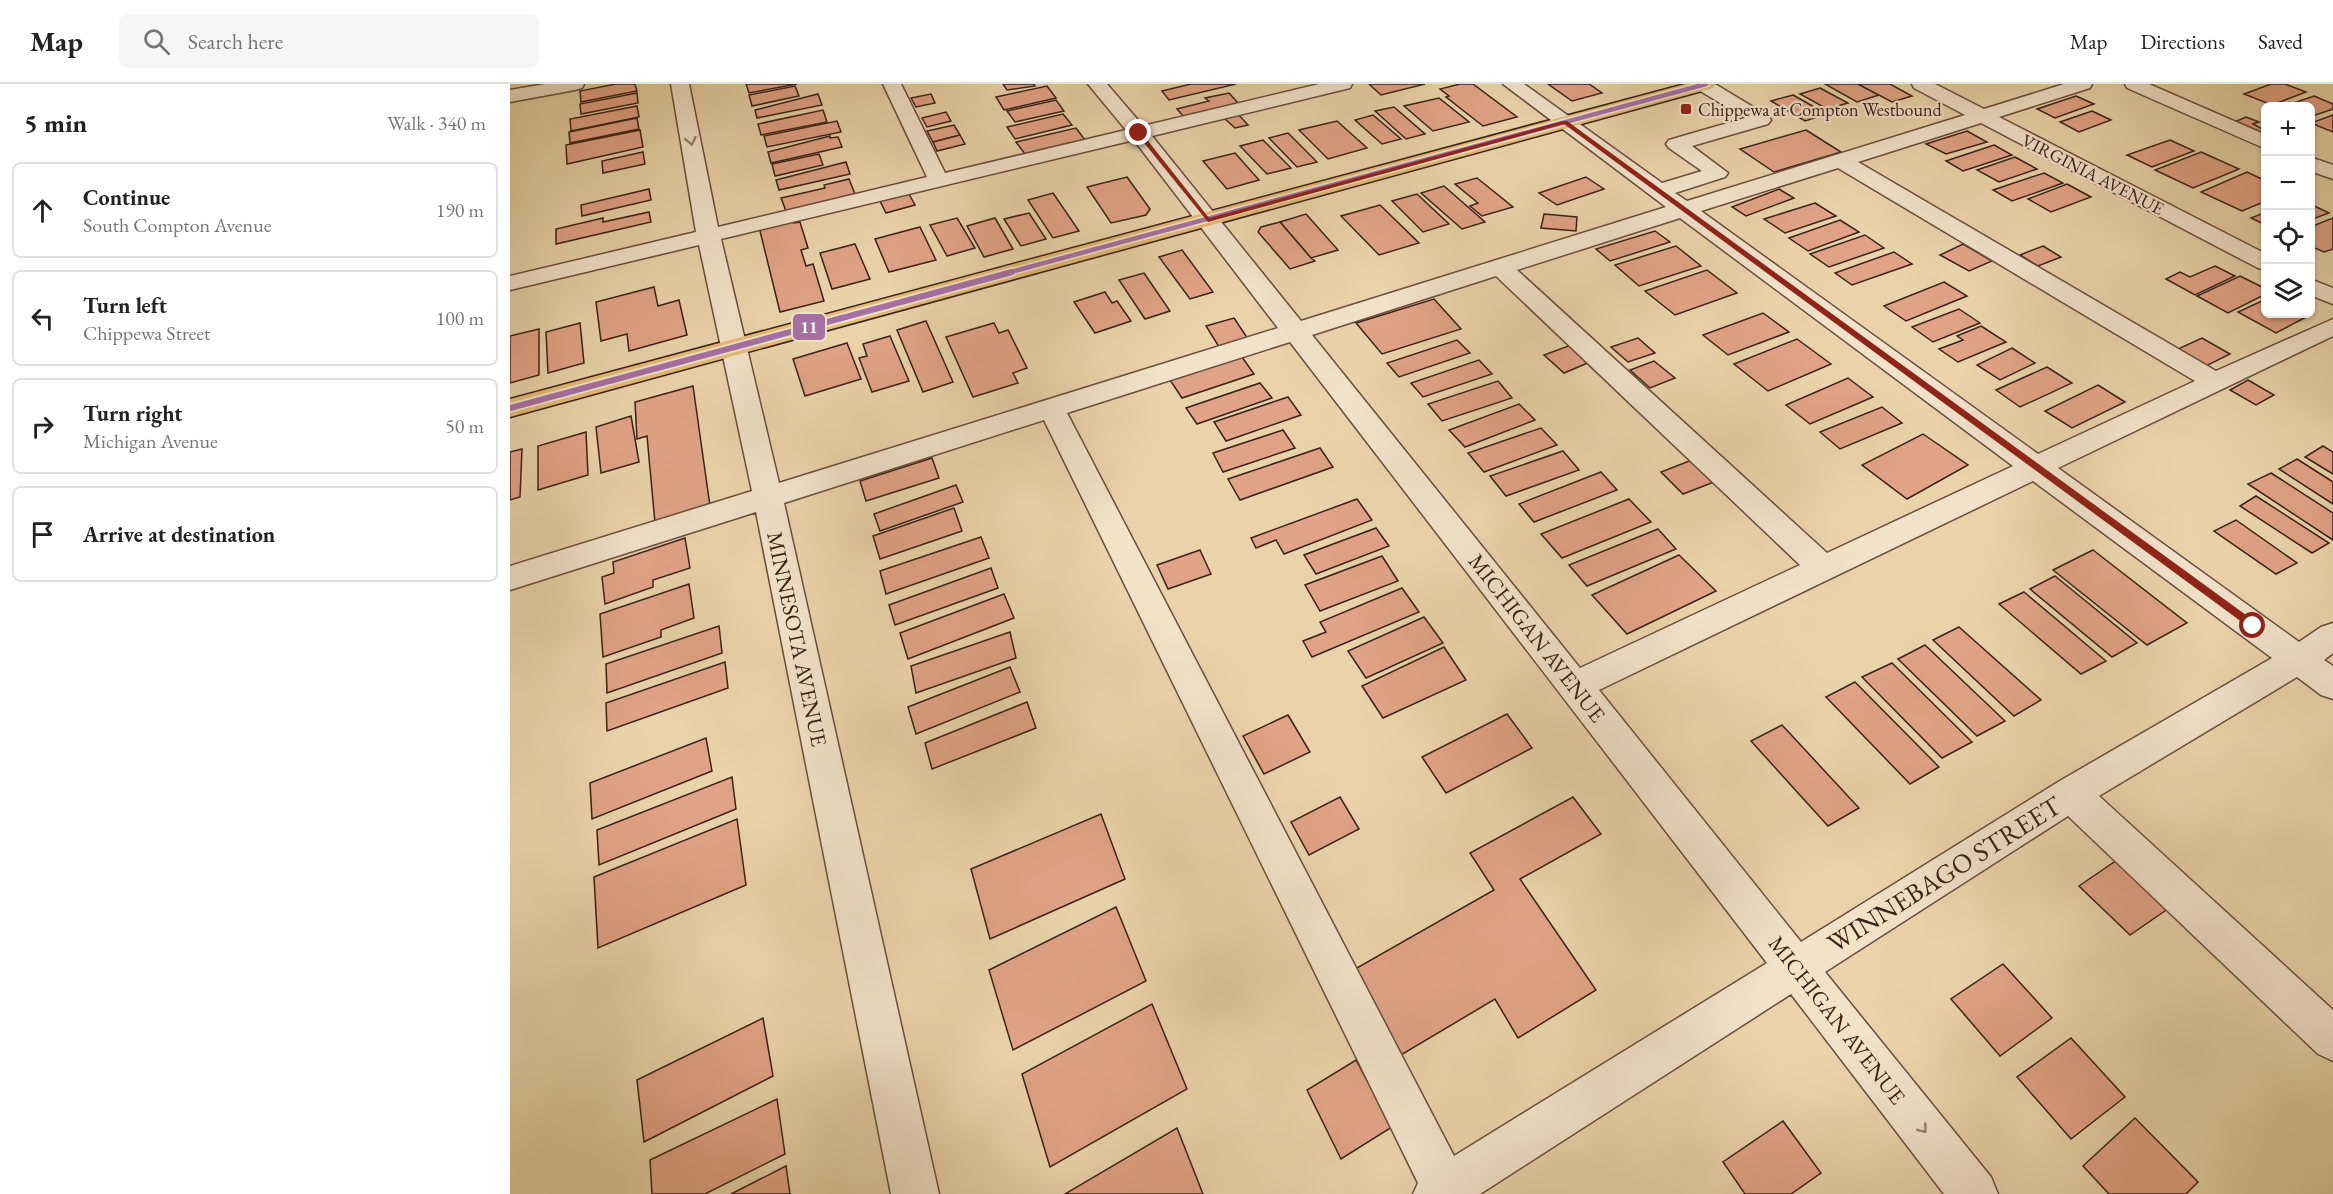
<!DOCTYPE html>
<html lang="en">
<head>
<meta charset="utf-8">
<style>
	body { margin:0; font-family:"EB Garamond",serif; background:#f6f6f6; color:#222 }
	.controls { position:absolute; right:18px; top:18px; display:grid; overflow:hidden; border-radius:9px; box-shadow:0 2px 4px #0004 }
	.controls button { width:54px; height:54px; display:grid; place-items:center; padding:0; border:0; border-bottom:2px solid #e0e0e0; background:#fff; color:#222; font:30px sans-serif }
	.stop { position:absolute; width:18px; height:18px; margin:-14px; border:4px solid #8f2418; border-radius:50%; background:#fff }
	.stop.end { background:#8f2418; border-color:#fff; box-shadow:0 2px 6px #0008 }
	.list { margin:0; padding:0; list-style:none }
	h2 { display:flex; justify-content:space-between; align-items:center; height:78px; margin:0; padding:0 24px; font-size:26px }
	h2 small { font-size:20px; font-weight:400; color:#767676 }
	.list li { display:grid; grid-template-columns:39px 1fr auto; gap:18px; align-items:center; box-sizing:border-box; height:96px; margin:0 12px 12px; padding:0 12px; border:2px solid #e0e0e0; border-radius:9px }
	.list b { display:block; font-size:22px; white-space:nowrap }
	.list p { margin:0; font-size:20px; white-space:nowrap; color:#767676 }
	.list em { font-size:20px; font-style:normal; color:#767676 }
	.icon { flex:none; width:33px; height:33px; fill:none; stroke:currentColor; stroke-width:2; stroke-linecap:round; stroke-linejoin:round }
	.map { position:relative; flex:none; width:1823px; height:1110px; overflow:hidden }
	header { display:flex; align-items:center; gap:36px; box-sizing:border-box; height:84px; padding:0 30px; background:#fff; border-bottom:2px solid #e0e0e0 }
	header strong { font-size:28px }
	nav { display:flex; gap:33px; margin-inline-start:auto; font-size:21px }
	.search { width:420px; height:54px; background:#f6f6f6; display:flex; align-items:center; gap:15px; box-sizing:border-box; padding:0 21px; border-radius:9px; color:#767676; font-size:22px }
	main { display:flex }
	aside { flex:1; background:#fff }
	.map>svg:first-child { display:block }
	.building { fill:#e1a387; stroke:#3b2117; stroke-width:1.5 }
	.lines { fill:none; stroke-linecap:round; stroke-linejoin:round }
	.minor-casing { stroke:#674e3c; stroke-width:3 }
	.major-casing { stroke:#3b2117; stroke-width:3 }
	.minor { fill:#f1e2c8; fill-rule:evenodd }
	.major { fill:#e5ba76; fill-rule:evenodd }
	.bus-1-far1-casing { stroke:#f1e2c8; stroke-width:8 }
	.bus-1-casing { stroke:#f1e2c8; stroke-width:10 }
	.bus-1-far1 { stroke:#a670a3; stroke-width:4.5 }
	.bus-1 { stroke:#a670a3; stroke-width:6 }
	.oneway { stroke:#968270 }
	.route { fill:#8f2418 }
	.poi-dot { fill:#8f2418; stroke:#f1e2c8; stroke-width:2 }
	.labels { text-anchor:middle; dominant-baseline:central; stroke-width:4.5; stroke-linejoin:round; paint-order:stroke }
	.far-poi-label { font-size:18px; fill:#3b2117; stroke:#f1e2c8; text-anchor:start }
	.far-street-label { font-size:18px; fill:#3b2117; stroke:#f1e2c8 }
	.street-label { font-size:22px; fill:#3b2117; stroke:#f1e2c8 }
	.near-street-label { font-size:27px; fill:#3b2117; stroke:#f1e2c8 }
	.line-badge { stroke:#f1e2c8; stroke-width:2 }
	.badge-label { font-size:16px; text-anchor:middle; font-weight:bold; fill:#fff }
</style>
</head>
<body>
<header>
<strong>Map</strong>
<div class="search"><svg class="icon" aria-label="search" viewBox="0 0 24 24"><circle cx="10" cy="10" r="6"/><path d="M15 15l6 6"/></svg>Search here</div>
<nav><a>Map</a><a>Directions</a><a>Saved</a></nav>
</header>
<main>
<aside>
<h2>5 min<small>Walk · 340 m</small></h2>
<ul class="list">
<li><svg class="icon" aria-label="ahead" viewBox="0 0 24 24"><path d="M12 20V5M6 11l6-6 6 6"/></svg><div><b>Continue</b><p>South Compton Avenue</p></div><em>190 m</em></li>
<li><svg class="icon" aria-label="left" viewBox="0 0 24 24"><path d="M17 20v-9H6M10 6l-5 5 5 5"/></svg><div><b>Turn left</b><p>Chippewa Street</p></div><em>100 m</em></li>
<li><svg class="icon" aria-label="right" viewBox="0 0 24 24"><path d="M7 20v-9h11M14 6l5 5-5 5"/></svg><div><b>Turn right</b><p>Michigan Avenue</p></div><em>50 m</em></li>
<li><svg class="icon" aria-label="arrive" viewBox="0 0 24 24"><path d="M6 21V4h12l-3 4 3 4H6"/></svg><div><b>Arrive at destination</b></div></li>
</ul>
</aside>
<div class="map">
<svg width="1823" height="1110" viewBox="0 0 1823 1110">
	<rect width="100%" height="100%" fill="#ead3ab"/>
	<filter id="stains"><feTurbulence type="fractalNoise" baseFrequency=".00333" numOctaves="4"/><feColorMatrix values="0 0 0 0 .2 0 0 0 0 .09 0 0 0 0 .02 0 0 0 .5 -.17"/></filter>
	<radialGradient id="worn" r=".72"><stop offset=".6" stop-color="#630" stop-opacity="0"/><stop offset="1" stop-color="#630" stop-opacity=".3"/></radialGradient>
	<!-- building -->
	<g class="building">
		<polygon points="106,0 125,0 127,7 71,18 70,7"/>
		<polygon points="236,0 287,0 239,9"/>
		<polygon points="493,0 524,0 525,2 497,6"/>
		<polygon points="681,0 726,0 659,16 652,7"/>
		<polygon points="859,0 915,0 871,11"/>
		<polygon points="950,0 963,0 1007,33 973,42 936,13 939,12 930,5"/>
		<polygon points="1038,0 1079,0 1092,9 1062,17"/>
		<polygon points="1315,0 1348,0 1369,11 1347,18"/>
		<polygon points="1348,0 1380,0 1402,12 1382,18"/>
		<polygon points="1761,0 1775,0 1796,8 1762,21 1734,10"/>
		<polygon points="285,2 289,12 242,22 239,11"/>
		<polygon points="537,2 546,14 494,26 486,13"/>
		<polygon points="1310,4 1338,19 1317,25 1290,10"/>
		<polygon points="127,9 128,19 71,30 70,20"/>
		<polygon points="719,9 729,20 674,33 667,25 699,17 695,14"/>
		<polygon points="308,10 312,21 247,34 245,26"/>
		<polygon points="421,10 425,19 406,23 401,14"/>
		<polygon points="1283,11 1317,30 1295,37 1261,17"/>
		<polygon points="1566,12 1584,20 1545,34 1527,25"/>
		<polygon points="1804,12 1823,20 1823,25 1800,33 1800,22 1775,22"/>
		<polygon points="929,14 959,38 923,47 894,22"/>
		<polygon points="546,16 554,27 505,38 497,27"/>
		<polygon points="127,22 129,33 61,47 60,35"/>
		<polygon points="884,23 915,50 896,55 865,27"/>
		<polygon points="313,26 317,38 251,51 248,40"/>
		<polygon points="1582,27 1601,36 1569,48 1550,38"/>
		<polygon points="436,28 441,37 417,43 412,34"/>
		<polygon points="553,30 562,41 505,55 497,43"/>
		<polygon points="728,30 738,41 725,44 714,34"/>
		<polygon points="863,31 891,55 872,60 845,36"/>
		<polygon points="1823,31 1823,48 1801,39"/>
		<polygon points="1736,33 1749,38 1743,40 1756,47 1749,50 1722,39"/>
		<polygon points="127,34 129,45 60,59 59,48"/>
		<polygon points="327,37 331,48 257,63 254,52"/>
		<polygon points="827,37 857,64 818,75 789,46"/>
		<polygon points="444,41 450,51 423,58 417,47"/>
		<polygon points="566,44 575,56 515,70 506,58"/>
		<polygon points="130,46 133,63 57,80 56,61"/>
		<polygon points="1296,46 1331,68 1264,88 1230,65"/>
		<polygon points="1457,47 1477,58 1436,70 1416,60"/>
		<polygon points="778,49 807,78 787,83 759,54"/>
		<polygon points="450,51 455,60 427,67 423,58"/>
		<polygon points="320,52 320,54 328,53 332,63 261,79 258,68"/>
		<polygon points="753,56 781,84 757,90 730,62"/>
		<polygon points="1660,56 1684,67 1642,83 1617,71"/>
		<polygon points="1484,61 1502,71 1453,87 1436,77"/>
		<polygon points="133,68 135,80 93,89 92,77"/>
		<polygon points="1691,68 1729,85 1683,104 1645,86"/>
		<polygon points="725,69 749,96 717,105 693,77"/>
		<polygon points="309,70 313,81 265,92 262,80"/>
		<polygon points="1505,73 1527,85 1489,98 1467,86"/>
		<polygon points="336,78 340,90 269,106 266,96"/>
		<polygon points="1737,88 1756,97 1756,117 1732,127 1691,108"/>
		<polygon points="1534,89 1553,99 1502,117 1483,106"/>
		<polygon points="617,93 640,125 636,131 601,139 577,103"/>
		<polygon points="1076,93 1094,105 1047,121 1029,109"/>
		<polygon points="967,94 1003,123 972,132 960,122 968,119 945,100"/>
		<polygon points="339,95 345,110 276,127 271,114 315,104 314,101"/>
		<polygon points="1557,100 1581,113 1541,128 1518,115"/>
		<polygon points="934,102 975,138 952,145 911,109"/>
		<polygon points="139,105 141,116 72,132 71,121"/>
		<polygon points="1269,105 1284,114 1236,132 1222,123"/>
		<polygon points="543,109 569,147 543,154 518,116"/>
		<polygon points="399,110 405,121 376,129 370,117"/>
		<polygon points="907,110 939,140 913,148 882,117"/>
		<polygon points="1305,119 1326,132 1275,149 1254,135"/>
		<polygon points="1800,120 1819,129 1800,136"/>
		<polygon points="870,121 909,159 869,171 831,132"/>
		<polygon points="139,128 141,138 46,160 46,145 93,134 93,138"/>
		<polygon points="1756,128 1756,141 1741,134"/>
		<polygon points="519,129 536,155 511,162 494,135"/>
		<polygon points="796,130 828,166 801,174 770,138"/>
		<polygon points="1034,130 1067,133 1066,147 1031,144"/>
		<polygon points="447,134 465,164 437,172 420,141"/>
		<polygon points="485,134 503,165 474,173 457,142"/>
		<polygon points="1823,134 1823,165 1814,168 1800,162 1800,143"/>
		<polygon points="283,135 284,139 290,138 298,164 291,166 296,182 303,180 314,217 270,228 249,143"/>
		<polygon points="1330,136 1349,148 1298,167 1279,154"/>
		<polygon points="770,138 801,174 805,177 780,185 748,148 751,143"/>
		<polygon points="410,143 426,176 379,188 365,155"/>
		<polygon points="1145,147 1160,158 1100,177 1086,165"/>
		<polygon points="1355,151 1374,164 1319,183 1300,170"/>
		<polygon points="345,160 360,195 322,205 310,169"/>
		<polygon points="1453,160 1482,177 1459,187 1430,171"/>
		<polygon points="1166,162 1191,182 1129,202 1105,181"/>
		<polygon points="1533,162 1551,173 1528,182 1510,171"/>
		<polygon points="672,166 703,208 680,215 649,173"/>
		<polygon points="1384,168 1402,180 1342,201 1325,189"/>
		<polygon points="1705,182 1725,192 1685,211 1656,195 1670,188 1680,193"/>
		<polygon points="1197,186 1227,209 1165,231 1135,207"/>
		<polygon points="634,189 660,227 635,235 609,196"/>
		<polygon points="1730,192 1756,205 1756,210 1718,229 1687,212"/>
		<polygon points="1434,198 1457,212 1396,237 1374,222"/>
		<polygon points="144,203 148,222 169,216 177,251 119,267 117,250 91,257 86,218"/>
		<polygon points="595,208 602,219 607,217 621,237 585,249 564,218"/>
		<polygon points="924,215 951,245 872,270 846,239"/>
		<polygon points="1756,215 1756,230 1802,230 1766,249 1728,228"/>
		<polygon points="1449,225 1470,239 1423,258 1402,243"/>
		<polygon points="1253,229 1279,248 1218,271 1193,251"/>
		<polygon points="724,234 738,255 709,263 696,242"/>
		<polygon points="416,237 443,298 413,308 387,246"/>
		<polygon points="70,239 74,279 38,289 36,248"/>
		<polygon points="484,239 489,249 498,246 517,284 503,289 508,299 463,313 436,253"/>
		<polygon points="1471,242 1496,258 1448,278 1429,265 1453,256 1447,252"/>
		<polygon points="29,245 29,291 0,299 0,252"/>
		<polygon points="380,252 399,297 362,308 349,274 357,272 353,260"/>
		<polygon points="1128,254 1145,269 1118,278 1101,263"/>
		<polygon points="1692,254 1720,270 1696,282 1668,265"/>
		<polygon points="1287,255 1321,280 1258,307 1224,280"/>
		<polygon points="947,256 960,269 889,293 877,279"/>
		<polygon points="337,259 351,295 295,312 283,275"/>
		<polygon points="1061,261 1080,278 1054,289 1034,271"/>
		<polygon points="1502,264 1525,279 1490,296 1467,281"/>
		<polygon points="732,273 744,290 672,314 660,296"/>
		<polygon points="969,276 982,290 913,313 901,299"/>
		<polygon points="1144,277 1165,294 1140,304 1120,286"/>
		<polygon points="1537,283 1562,299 1510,323 1486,306"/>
		<polygon points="1338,294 1363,313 1300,340 1276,321"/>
		<polygon points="1738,296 1764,311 1746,321 1720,306"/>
		<polygon points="988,297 1002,314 932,337 918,320"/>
		<polygon points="750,299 762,314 687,340 676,324"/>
		<polygon points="1588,301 1615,318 1562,344 1535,327"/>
		<polygon points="183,302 200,422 145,439 137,352 127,355 125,318"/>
		<polygon points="778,313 791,331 716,357 704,338"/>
		<polygon points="1009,320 1025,336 955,363 939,346"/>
		<polygon points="1372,323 1392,339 1330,365 1310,348"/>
		<polygon points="121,332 129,378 91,389 86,343"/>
		<polygon points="1031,344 1047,361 974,388 958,369"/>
		<polygon points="773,346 785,364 713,388 703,369"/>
		<polygon points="76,348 78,391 28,406 28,362"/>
		<polygon points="1413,350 1458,381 1397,415 1352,381"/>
		<polygon points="1813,362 1823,368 1823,390 1795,373"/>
		<polygon points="810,364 823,383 730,416 718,395"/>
		<polygon points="12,365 10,413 0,416 0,368"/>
		<polygon points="1053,367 1069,386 996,412 980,392"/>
		<polygon points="422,374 429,394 356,417 350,397"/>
		<polygon points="1787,375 1823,398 1823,420 1769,385"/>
		<polygon points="1182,376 1204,398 1173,410 1151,388"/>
		<polygon points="1091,388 1107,406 1024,438 1009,420"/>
		<polygon points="1761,389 1823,429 1823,456 1738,400"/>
		<polygon points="446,401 453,418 370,447 364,430"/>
		<polygon points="1746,412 1819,459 1802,469 1730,422"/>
		<polygon points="847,415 862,436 774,470 766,456 746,464 741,454"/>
		<polygon points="1119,415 1141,438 1052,474 1031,450"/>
		<polygon points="444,424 452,447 370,475 363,452"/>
		<polygon points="1726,436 1787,479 1766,490 1704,447"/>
		<polygon points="866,444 879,462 806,490 794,471"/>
		<polygon points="1148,445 1166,465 1077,502 1059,481"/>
		<polygon points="471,453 479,474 376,510 370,487"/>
		<polygon points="175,454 180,484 143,496 143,503 95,520 92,493 104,489 103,478"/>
		<polygon points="690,466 701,490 658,505 647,481"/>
		<polygon points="1583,466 1677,539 1637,561 1543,486"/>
		<polygon points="1169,471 1206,507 1117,550 1082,511"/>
		<polygon points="872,472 888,497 810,527 795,501"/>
		<polygon points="481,484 488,504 385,541 379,521"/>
		<polygon points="1545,492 1627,559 1602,573 1520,505"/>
		<polygon points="179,500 184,534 151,546 151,553 93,573 90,530"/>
		<polygon points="892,504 909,528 802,573 793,557 816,548 810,538"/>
		<polygon points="1514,508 1596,577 1571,590 1489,520"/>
		<polygon points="494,510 504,534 398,575 390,549"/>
		<polygon points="914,533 933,559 856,594 838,567"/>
		<polygon points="209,542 212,569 97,609 96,580"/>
		<polygon points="1449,543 1531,616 1504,632 1423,556"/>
		<polygon points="500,548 506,574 406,609 401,582"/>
		<polygon points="1415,561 1495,637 1467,652 1388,575"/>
		<polygon points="934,563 956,596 873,634 852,602"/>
		<polygon points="215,578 218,604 97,647 96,619"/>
		<polygon points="1382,579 1462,658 1432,674 1352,593"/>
		<polygon points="500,583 510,608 406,650 398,623"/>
		<polygon points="1345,598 1429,683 1400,700 1316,613"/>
		<polygon points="517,618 526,644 422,685 415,659"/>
		<polygon points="997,630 1022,664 936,709 912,673"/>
		<polygon points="778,631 800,668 754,690 733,652"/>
		<polygon points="1272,641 1349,724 1318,742 1241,657"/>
		<polygon points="196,654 202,687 82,735 80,699"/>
		<polygon points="222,693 226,725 89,781 87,746"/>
		<polygon points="830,713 849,745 799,771 781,738"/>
		<polygon points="1063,713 1091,750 1010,795 1086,906 1008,954 985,915 891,971 845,885 984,806 960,769"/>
		<polygon points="591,730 615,795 480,855 461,785"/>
		<polygon points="227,735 236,801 88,864 84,793"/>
		<polygon points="1610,774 1662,822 1620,851 1569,802"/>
		<polygon points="606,823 636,897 503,966 479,886"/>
		<polygon points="1493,880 1542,934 1490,972 1441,915"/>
		<polygon points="642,920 677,1005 540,1083 512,990"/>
		<polygon points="253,934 263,992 134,1058 127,996"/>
		<polygon points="1561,954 1615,1013 1561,1055 1507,993"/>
		<polygon points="846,976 882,1043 831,1075 797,1006"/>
		<polygon points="267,1015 275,1070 195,1110 142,1110 140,1076"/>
		<polygon points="1625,1034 1688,1098 1676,1110 1599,1110 1573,1082"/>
		<polygon points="1273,1037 1311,1089 1281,1110 1235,1110 1213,1078"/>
		<polygon points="667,1044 693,1110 555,1110"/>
		<polygon points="276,1082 280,1110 221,1110"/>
	</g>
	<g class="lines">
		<defs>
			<g id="minor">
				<polygon points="35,0 74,0 72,4 65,6 0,18 0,6"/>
				<path d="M161 0H179L208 143 417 93 373 0H391L435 89 616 46 578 0H597L633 42 809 0H842L840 4 642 52 791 237 1156 123 993 0H1014L1152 99 1192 87 1159 64 1156 60 1159 56 1235 34 1187 5 1185 0H1205L1258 32 1261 36 1258 40 1182 62 1218 89 1215 93 1165 109 1177 117 1455 31 1404 4 1402 0H1425L1474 25 1554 0H1582L1580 4 1489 33 1756 170V186L1748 184 1471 39 1348 78 1706 287 1823 235V252L1548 384 1789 558 1811 543 1823 539V569L1814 576 1823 582V615L1811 611 1787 593 1589 712 1823 926V977L1808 970 1558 732 1315 888 1481 1093 1488 1110H1434L1281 910 970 1110H903L908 1099 534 336 274 419 429 1110H381L246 428 0 506V482L242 407 189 161 0 206V192L186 148ZM624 56 768 244 269 399 211 155ZM1328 84 1685 297 1528 370 1191 127ZM1170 134 1503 382 1317 469 1007 186ZM986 192 1290 481 1070 584 802 251ZM780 258 1257 879 944 1072 557 329ZM1523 397 1762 574 1548 698 1291 858 1089 606Z"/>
				<polygon points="1615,0 1639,0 1756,51 1756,65 1617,4"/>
				<polygon points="1800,73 1823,81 1823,95 1800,87"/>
				<polygon points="1800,195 1823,204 1823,220 1800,211"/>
			</g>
			<polygon id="major" points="1175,0 1205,0 1203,4 0,333 0,315"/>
		</defs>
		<!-- minor casing -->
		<use href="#minor" class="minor-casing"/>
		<!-- major casing -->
		<use href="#major" class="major-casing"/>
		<!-- minor -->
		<use href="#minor" class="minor"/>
		<!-- major -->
		<use href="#major" class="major"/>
		<defs>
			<polyline id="bus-1-far1" points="497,189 1196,0"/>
			<polyline id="bus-1" points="0,324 502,188"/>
		</defs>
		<!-- bus-1-far1 casing -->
		<use href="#bus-1-far1" class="bus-1-far1-casing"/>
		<!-- bus-1 casing -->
		<use href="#bus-1" class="bus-1-casing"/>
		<!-- bus-1-far1 -->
		<use href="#bus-1-far1" class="bus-1-far1"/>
		<!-- bus-1 -->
		<use href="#bus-1" class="bus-1"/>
	</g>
	<!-- one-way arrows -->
	<defs><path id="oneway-chevron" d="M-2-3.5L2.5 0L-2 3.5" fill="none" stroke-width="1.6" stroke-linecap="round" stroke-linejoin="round" transform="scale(1.5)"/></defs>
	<g class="oneway">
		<use href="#oneway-chevron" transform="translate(181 57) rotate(79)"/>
		<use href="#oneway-chevron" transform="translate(1413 1045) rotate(52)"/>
	</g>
	<!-- route -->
	<polygon class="route" points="1053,37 1057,37 1747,539 1747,544 1740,544 1054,40 698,138 626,49 631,48 699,134"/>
	<!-- markers -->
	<rect class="poi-dot" x="1170" y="19" width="12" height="12" rx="3"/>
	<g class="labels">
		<!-- far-poi labels -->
		<g class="far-poi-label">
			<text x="1188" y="25">Chippewa at Compton Westbound</text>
		</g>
		<!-- far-street labels -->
		<g class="far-street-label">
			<text transform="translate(1583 90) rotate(27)">VIRGINIA AVENUE</text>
		</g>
		<!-- street labels -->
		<g class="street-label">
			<text transform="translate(1027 554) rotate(52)">MICHIGAN AVENUE</text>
			<text transform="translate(287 555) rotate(78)">MINNESOTA AVENUE</text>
			<text transform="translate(1327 936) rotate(52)">MICHIGAN AVENUE</text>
		</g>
		<!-- near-street labels -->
		<g class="near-street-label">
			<text transform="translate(1434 790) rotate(-32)">WINNEBAGO STREET</text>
		</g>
	</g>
	<rect class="line-badge" x="282" y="229" width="34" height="28" rx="6" fill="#a670a3"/>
	<g class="badge-label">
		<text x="299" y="249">11</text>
	</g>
	<rect width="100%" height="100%" filter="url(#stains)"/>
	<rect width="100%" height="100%" fill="url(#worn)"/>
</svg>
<div class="controls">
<button>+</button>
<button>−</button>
<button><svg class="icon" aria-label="locate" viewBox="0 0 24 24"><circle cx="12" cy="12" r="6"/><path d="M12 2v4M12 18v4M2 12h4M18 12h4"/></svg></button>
<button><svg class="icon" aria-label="layers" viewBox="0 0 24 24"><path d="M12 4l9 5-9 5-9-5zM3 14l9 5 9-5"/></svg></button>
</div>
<div class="stop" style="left:1743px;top:542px"></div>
<div class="stop end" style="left:629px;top:49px"></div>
</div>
</main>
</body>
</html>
